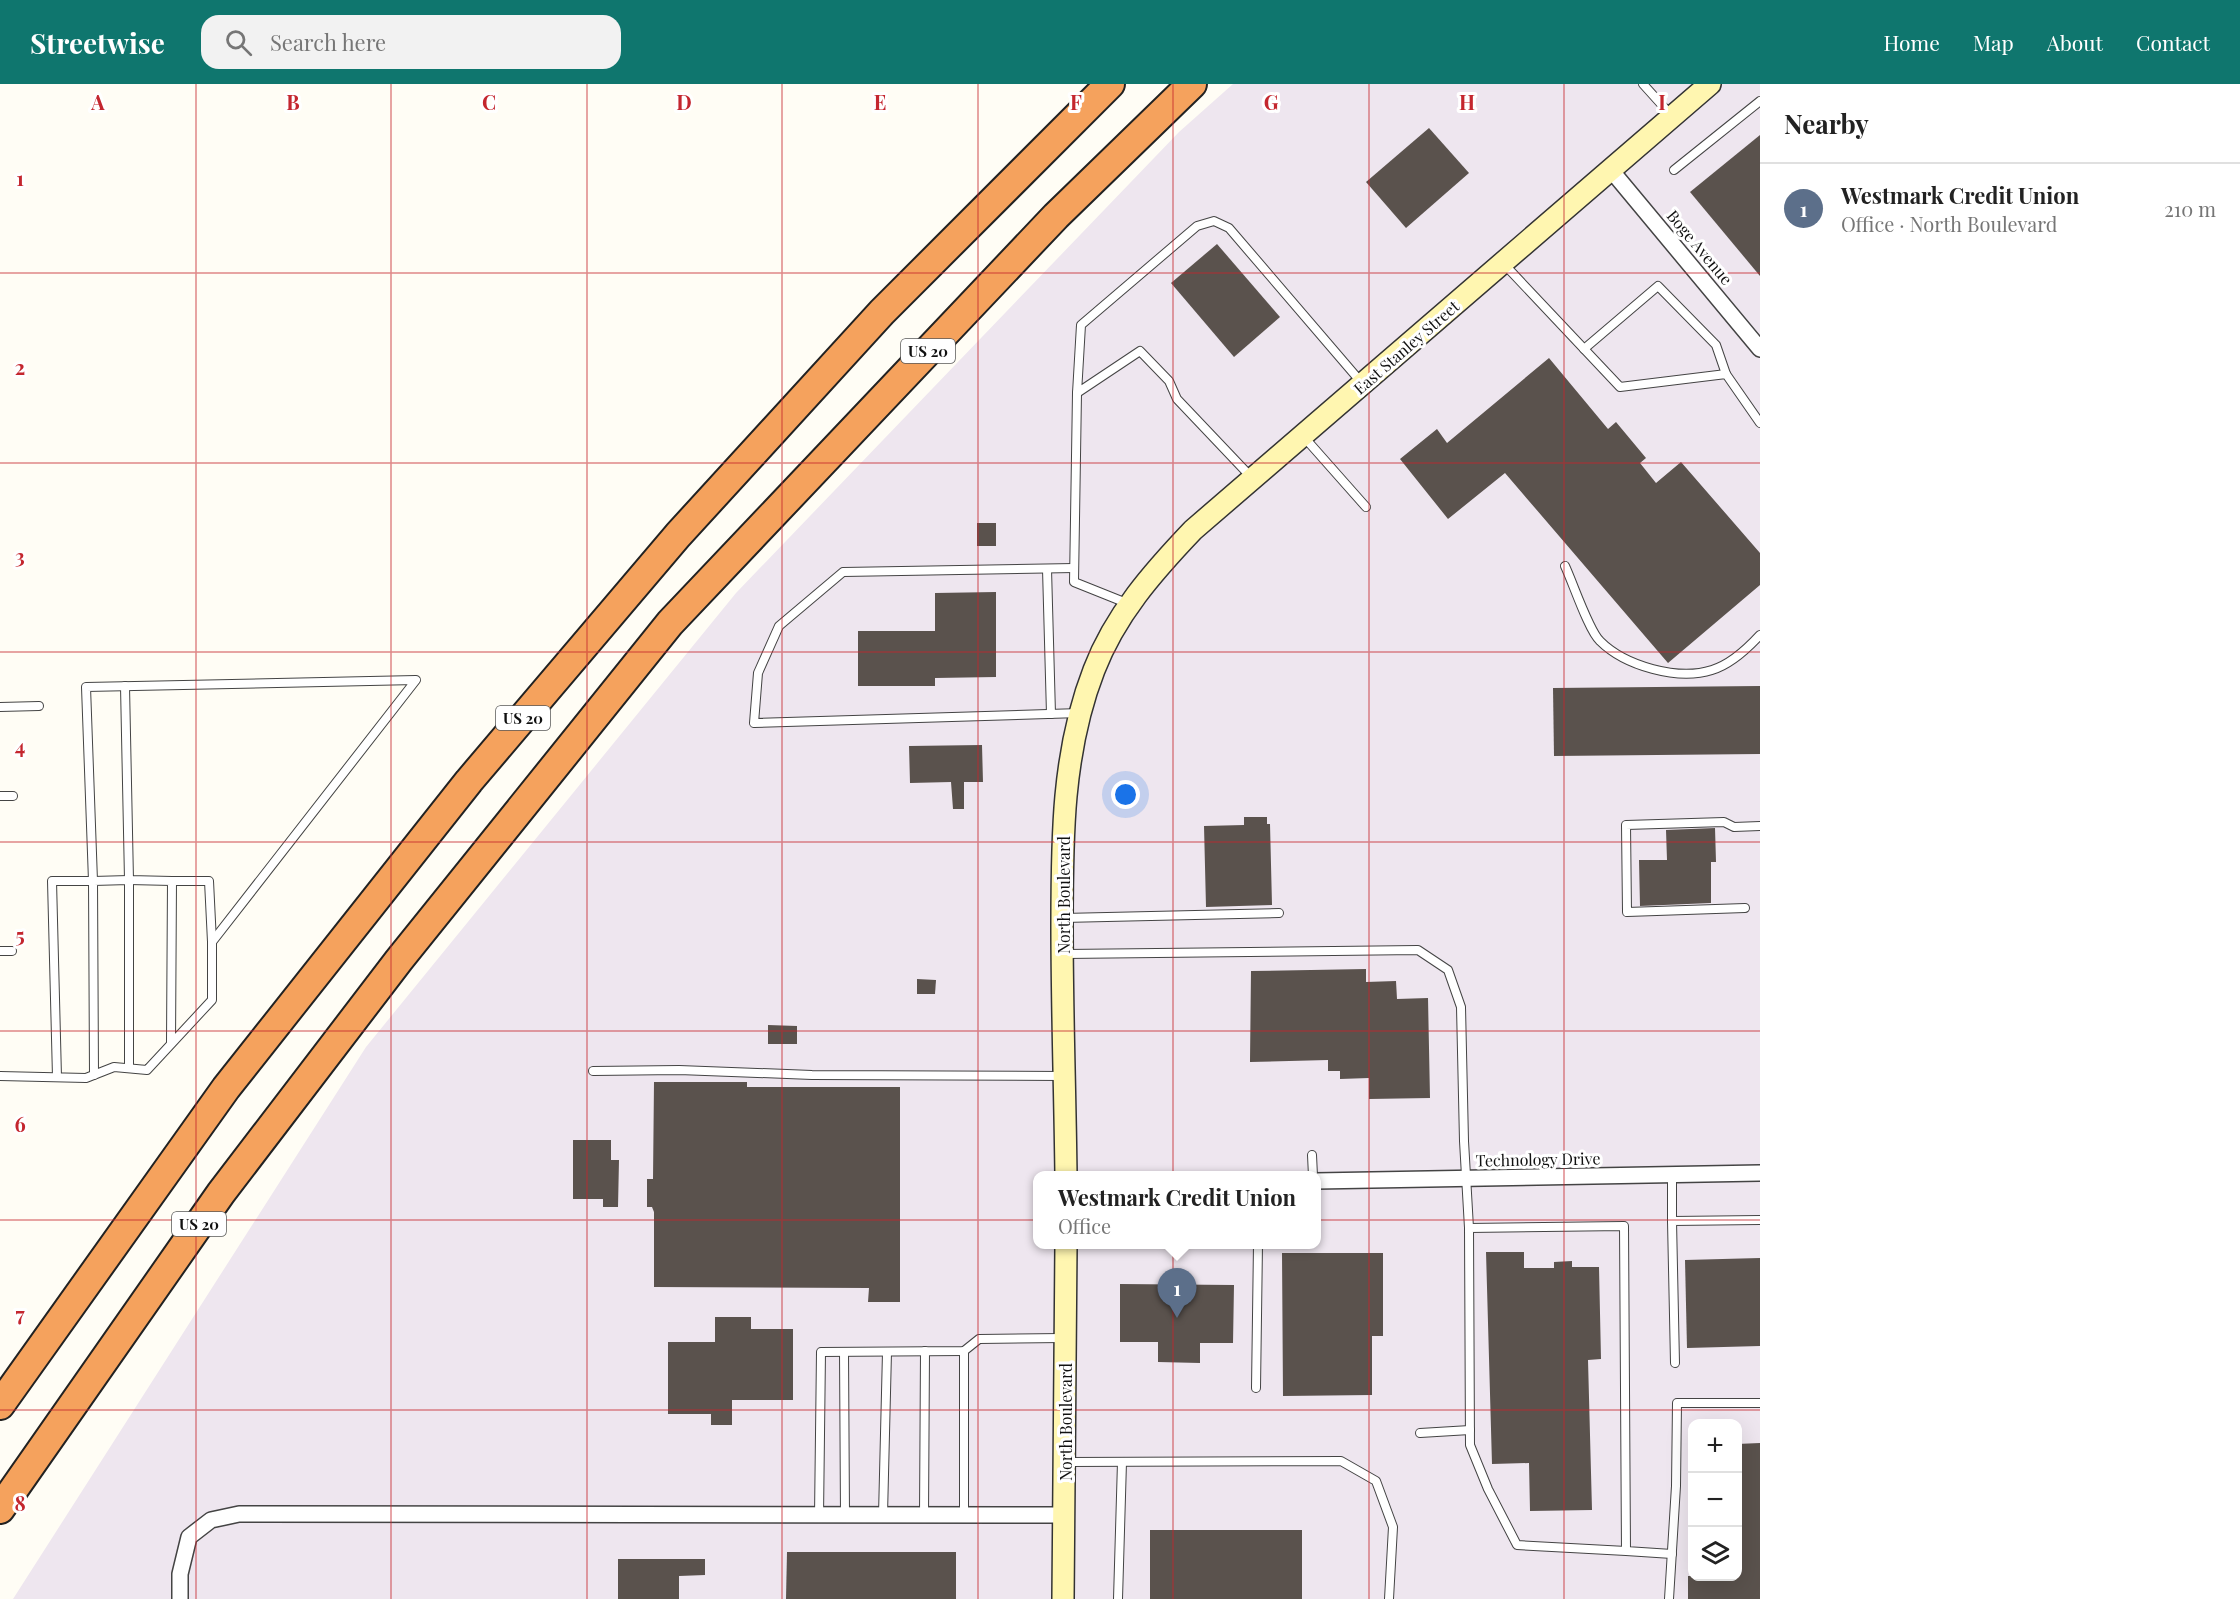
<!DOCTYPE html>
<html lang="en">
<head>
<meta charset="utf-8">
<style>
	body { margin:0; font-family:"Playfair Display",serif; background:#f2f2f2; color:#222 }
	.controls { position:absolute; right:18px; bottom:18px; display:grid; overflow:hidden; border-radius:12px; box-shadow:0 6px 24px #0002 }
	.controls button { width:54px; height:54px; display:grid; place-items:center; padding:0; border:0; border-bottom:2px solid #e0e0e0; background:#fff; color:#222; font:30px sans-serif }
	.you { position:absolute; left:1126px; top:711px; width:21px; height:21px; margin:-15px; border:4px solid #fff; border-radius:50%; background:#1a73e8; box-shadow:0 0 0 9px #1a73e833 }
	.badge { display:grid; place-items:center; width:39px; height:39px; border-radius:50%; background:#0f766e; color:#fff; font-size:20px; font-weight:700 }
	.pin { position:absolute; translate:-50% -50px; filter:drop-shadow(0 2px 3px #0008) }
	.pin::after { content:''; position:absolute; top:32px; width:21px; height:18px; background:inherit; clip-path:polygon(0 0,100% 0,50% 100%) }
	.popup { position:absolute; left:1033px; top:1087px; width:288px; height:78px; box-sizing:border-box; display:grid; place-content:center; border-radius:12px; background:#fff; filter:drop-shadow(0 2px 4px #0005); font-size:20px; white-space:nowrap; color:#767676 }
	.popup b { font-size:22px; color:#222 }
	.popup::after { content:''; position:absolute; left:50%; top:100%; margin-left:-12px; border:12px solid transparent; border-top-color:#fff }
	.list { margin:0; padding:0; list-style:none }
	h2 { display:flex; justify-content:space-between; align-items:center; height:78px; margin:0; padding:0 24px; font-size:26px }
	h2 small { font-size:20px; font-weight:400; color:#767676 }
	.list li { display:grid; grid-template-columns:39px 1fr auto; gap:18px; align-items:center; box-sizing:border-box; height:90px; padding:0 24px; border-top:2px solid #e0e0e0 }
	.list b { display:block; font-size:22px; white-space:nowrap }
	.list p { margin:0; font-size:20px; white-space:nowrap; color:#767676 }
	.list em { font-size:20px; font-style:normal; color:#767676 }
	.icon { flex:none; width:33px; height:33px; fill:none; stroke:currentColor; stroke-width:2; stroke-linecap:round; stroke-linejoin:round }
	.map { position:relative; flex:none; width:1760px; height:1515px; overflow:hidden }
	header { display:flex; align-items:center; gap:36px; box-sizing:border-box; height:84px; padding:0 30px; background:#0f766e; color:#fff }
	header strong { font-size:28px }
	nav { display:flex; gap:33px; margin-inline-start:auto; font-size:21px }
	.search { width:420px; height:54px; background:#f2f2f2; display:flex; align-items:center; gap:15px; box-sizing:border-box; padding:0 21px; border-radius:18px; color:#767676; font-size:22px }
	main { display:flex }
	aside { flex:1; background:#fff }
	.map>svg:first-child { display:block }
	.industrial { fill:#eee6ef; fill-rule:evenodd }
	.building { fill:#5a524d }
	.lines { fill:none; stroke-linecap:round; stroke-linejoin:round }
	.lane-casing { stroke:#444; stroke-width:10 }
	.street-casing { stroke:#444; stroke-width:18 }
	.secondary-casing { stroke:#333; stroke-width:24 }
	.highway-casing { stroke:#222; stroke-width:32 }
	.lane { stroke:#fff; stroke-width:8 }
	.street { stroke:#fff; stroke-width:15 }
	.secondary { stroke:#fff6b0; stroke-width:21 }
	.highway { stroke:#f5a25d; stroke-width:28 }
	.grid { fill:none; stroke:#c4262e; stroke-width:1.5; stroke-opacity:0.55 }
	.labels { text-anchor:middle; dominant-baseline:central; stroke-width:6; stroke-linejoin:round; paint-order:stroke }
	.shield { fill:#fff; stroke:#585858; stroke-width:1.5 }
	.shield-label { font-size:15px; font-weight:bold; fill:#111 }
	.street-label { font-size:16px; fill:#111; stroke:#fff }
	.grid-label { font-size:20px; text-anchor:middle; font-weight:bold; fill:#c4262e; stroke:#fff; stroke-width:6; stroke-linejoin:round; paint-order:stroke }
</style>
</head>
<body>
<header>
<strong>Streetwise</strong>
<div class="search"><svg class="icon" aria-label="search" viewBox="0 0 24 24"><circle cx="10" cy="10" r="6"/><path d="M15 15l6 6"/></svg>Search here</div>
<nav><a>Home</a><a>Map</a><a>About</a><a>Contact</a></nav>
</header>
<main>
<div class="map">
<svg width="1760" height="1515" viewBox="0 0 1760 1515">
	<rect width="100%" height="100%" fill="#fffdf5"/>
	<!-- industrial -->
	<path class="industrial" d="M1233 0H1760V1515H13L366 963 736 509 1179 48ZM1038 1092H1316V1160H1038ZM1692 1340H1738V1492H1692Z"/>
	<!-- building -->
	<g class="building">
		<polygon points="1429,44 1469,89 1406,144 1366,98"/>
		<polygon points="1760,51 1760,192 1690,108"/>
		<polygon points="1217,160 1280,233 1234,273 1171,199"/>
		<polygon points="1549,274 1608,345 1616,338 1646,374 1640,379 1656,399 1681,378 1760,469 1760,501 1668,579 1505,389 1448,435 1400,375 1437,345 1447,359"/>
		<rect x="977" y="439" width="19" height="23"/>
		<polygon points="996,508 996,593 935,594 935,602 858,602 858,547 935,547 935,509"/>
		<polygon points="1760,602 1760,670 1554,672 1553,604"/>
		<polygon points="982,661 983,698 964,698 964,725 953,725 951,698 910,699 909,662"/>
		<polygon points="1244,733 1267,733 1267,740 1270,740 1272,821 1206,823 1204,742 1244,741"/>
		<polygon points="1715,744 1716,778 1711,778 1711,819 1640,822 1639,776 1667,776 1666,746"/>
		<polygon points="1366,885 1366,898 1396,897 1397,915 1428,914 1430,1014 1369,1015 1369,994 1340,995 1340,987 1328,987 1328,976 1250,978 1251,887"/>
		<polygon points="917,895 936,896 935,910 917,910"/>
		<polygon points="768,941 797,942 797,960 768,960"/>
		<polygon points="654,998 747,998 747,1003 900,1003 900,1218 868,1218 869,1204 654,1203 654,1128 652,1123 647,1123 647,1095 653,1095"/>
		<polygon points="573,1056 611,1056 611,1076 619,1076 618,1123 603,1123 603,1115 573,1115"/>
		<polygon points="1486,1168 1524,1168 1524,1184 1554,1184 1554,1178 1572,1177 1572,1183 1599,1183 1601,1275 1588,1276 1592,1426 1530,1427 1529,1379 1492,1380"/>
		<polygon points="1282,1169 1383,1169 1383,1252 1372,1252 1372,1311 1283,1312"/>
		<polygon points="1760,1174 1760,1262 1687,1264 1685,1176"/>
		<polygon points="1120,1200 1234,1201 1233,1259 1200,1259 1200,1279 1158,1278 1158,1258 1120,1258"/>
		<polygon points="715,1233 751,1233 751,1245 793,1245 793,1316 732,1316 732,1341 711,1341 711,1330 668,1330 668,1258 715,1258"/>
		<polygon points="1760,1359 1760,1515 1688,1515 1688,1492 1737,1492 1737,1360"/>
		<rect x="1150" y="1446" width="152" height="69"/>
		<polygon points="787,1468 956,1468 956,1515 786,1515"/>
		<polygon points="618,1475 705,1475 705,1491 679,1492 679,1515 618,1515"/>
	</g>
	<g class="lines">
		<defs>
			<g id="lane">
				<polyline points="1643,0 1670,30"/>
				<polyline points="1674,86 1760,17"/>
				<polyline points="1504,180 1620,303 1726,290 1760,339"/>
				<polyline points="1584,265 1658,202 1716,261 1726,290"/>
				<polyline points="1077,309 1074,498 1129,520"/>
				<polyline points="1304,353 1366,423"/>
				<polyline points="1252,394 1177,315 1169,297 1140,267 1077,309 1081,241 1197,142 1214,137 1229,144 1361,298"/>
				<path d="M1565 482C1573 499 1589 547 1600 557 1625 582 1678 597 1712 586 1729 581 1748 564 1760 551"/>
				<polyline points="1074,484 843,488 779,542 758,589 754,639 1080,629"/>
				<polyline points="1047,485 1051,630"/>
				<polyline points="125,602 129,796 172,797 171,959"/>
				<polyline points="0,623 39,622"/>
				<polyline points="0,712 13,712"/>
				<polyline points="172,797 209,797 212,858"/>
				<polyline points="1745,824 1627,828 1626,741 1724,738 1734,743 1760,742"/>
				<polyline points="1063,834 1279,829"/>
				<polyline points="0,867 12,867"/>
				<polyline points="1065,870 1418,866 1448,886 1461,923 1464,1057 1469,1144"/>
				<polyline points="593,987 679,986 812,991 1063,992"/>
				<polyline points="94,991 93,797 129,796 129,984"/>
				<polyline points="0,992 86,994 114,983 147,986 212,916 212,858 416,596 86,603 93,797 52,797 57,993"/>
				<polyline points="1312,1071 1313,1092"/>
				<polyline points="1672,1091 1672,1137"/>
				<polyline points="964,1267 964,1431"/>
				<polyline points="844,1268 845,1432"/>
				<polyline points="1675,1279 1672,1137 1760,1136"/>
				<polyline points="1256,1304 1258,1160"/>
				<polyline points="1420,1349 1470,1346"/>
				<polyline points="1067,1378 1341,1377 1376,1397 1393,1443 1389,1515"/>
				<polyline points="883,1431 887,1268"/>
				<polyline points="924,1431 925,1267"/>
				<polyline points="819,1432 821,1268 964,1267 979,1255 1063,1254"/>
				<polyline points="1626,1467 1517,1461 1488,1405 1470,1361 1469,1144 1624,1142 1626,1467 1672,1470"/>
				<polyline points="1118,1515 1122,1378"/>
				<polyline points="1669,1515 1676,1402 1677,1319 1760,1319"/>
			</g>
			<g id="street">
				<polyline points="1611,86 1760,265"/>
				<polyline points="1316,1097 1760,1089"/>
				<polyline points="180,1515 180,1490 189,1453 211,1436 239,1430 1065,1431"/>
			</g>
			<g id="secondary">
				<path d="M1066 1092C1065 1008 1062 925 1062 841 1062 755 1062 668 1094 586 1115 531 1153 488 1193 446L1710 0"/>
				<polyline points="1063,1515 1066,1160"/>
			</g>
			<g id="highway">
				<polyline points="0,1321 226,1004 469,697 678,451 882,228 1110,0"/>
				<polyline points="0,1425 221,1109 399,876 670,539 1056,132 1192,0"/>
			</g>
		</defs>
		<!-- lane casing -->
		<use href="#lane" class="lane-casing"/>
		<!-- street casing -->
		<use href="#street" class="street-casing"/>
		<!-- secondary casing -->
		<use href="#secondary" class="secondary-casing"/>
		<!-- highway casing -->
		<use href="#highway" class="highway-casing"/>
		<!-- lane -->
		<use href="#lane" class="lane"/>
		<!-- street -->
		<use href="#street" class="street"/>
		<!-- secondary -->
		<use href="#secondary" class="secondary"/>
		<!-- highway -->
		<use href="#highway" class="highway"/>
	</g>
	<!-- grid -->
	<path class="grid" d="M196 0V1515M391 0V1515M587 0V1515M782 0V1515M978 0V1515M1173 0V1515M1369 0V1515M1564 0V1515M0 189H1760M0 379H1760M0 568H1760M0 758H1760M0 947H1760M0 1136H1760M0 1326H1760"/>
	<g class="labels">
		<!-- shield labels -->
		<g class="shield">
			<rect x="901" y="255" width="54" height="24" rx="4.5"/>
			<rect x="496" y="622" width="54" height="24" rx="4.5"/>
			<rect x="172" y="1128" width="54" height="24" rx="4.5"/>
		</g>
		<g class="shield-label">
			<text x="928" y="267">US 20</text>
			<text x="523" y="634">US 20</text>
			<text x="199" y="1140">US 20</text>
		</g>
		<!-- street labels -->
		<g class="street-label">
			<text transform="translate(1700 163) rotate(50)">Boge Avenue</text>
			<text transform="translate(1406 263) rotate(-41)">East Stanley Street</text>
			<text transform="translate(1063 811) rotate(-90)">North Boulevard</text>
			<text transform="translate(1538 1075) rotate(-1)">Technology Drive</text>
			<text transform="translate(1065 1338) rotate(-90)">North Boulevard</text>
		</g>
	</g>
	<g class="grid-label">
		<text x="98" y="26">A</text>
		<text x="293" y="26">B</text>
		<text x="489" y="26">C</text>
		<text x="684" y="26">D</text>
		<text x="880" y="26">E</text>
		<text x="1076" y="26">F</text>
		<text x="1271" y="26">G</text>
		<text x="1467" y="26">H</text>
		<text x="1662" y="26">I</text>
		<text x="20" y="102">1</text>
		<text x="20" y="291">2</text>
		<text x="20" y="480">3</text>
		<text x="20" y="670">4</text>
		<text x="20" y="859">5</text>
		<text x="20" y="1048">6</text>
		<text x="20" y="1238">7</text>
		<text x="20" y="1427">8</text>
	</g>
</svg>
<div class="controls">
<button>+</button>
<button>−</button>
<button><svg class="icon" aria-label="layers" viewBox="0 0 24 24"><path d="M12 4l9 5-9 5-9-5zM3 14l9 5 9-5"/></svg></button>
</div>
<div class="you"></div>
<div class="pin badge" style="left:1177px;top:1234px;background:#5c6f8a">1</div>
<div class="popup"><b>Westmark Credit Union</b>Office</div>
</div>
<aside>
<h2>Nearby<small></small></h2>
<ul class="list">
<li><span class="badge" style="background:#5c6f8a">1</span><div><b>Westmark Credit Union</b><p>Office · North Boulevard</p></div><em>210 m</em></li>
</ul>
</aside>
</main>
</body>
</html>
